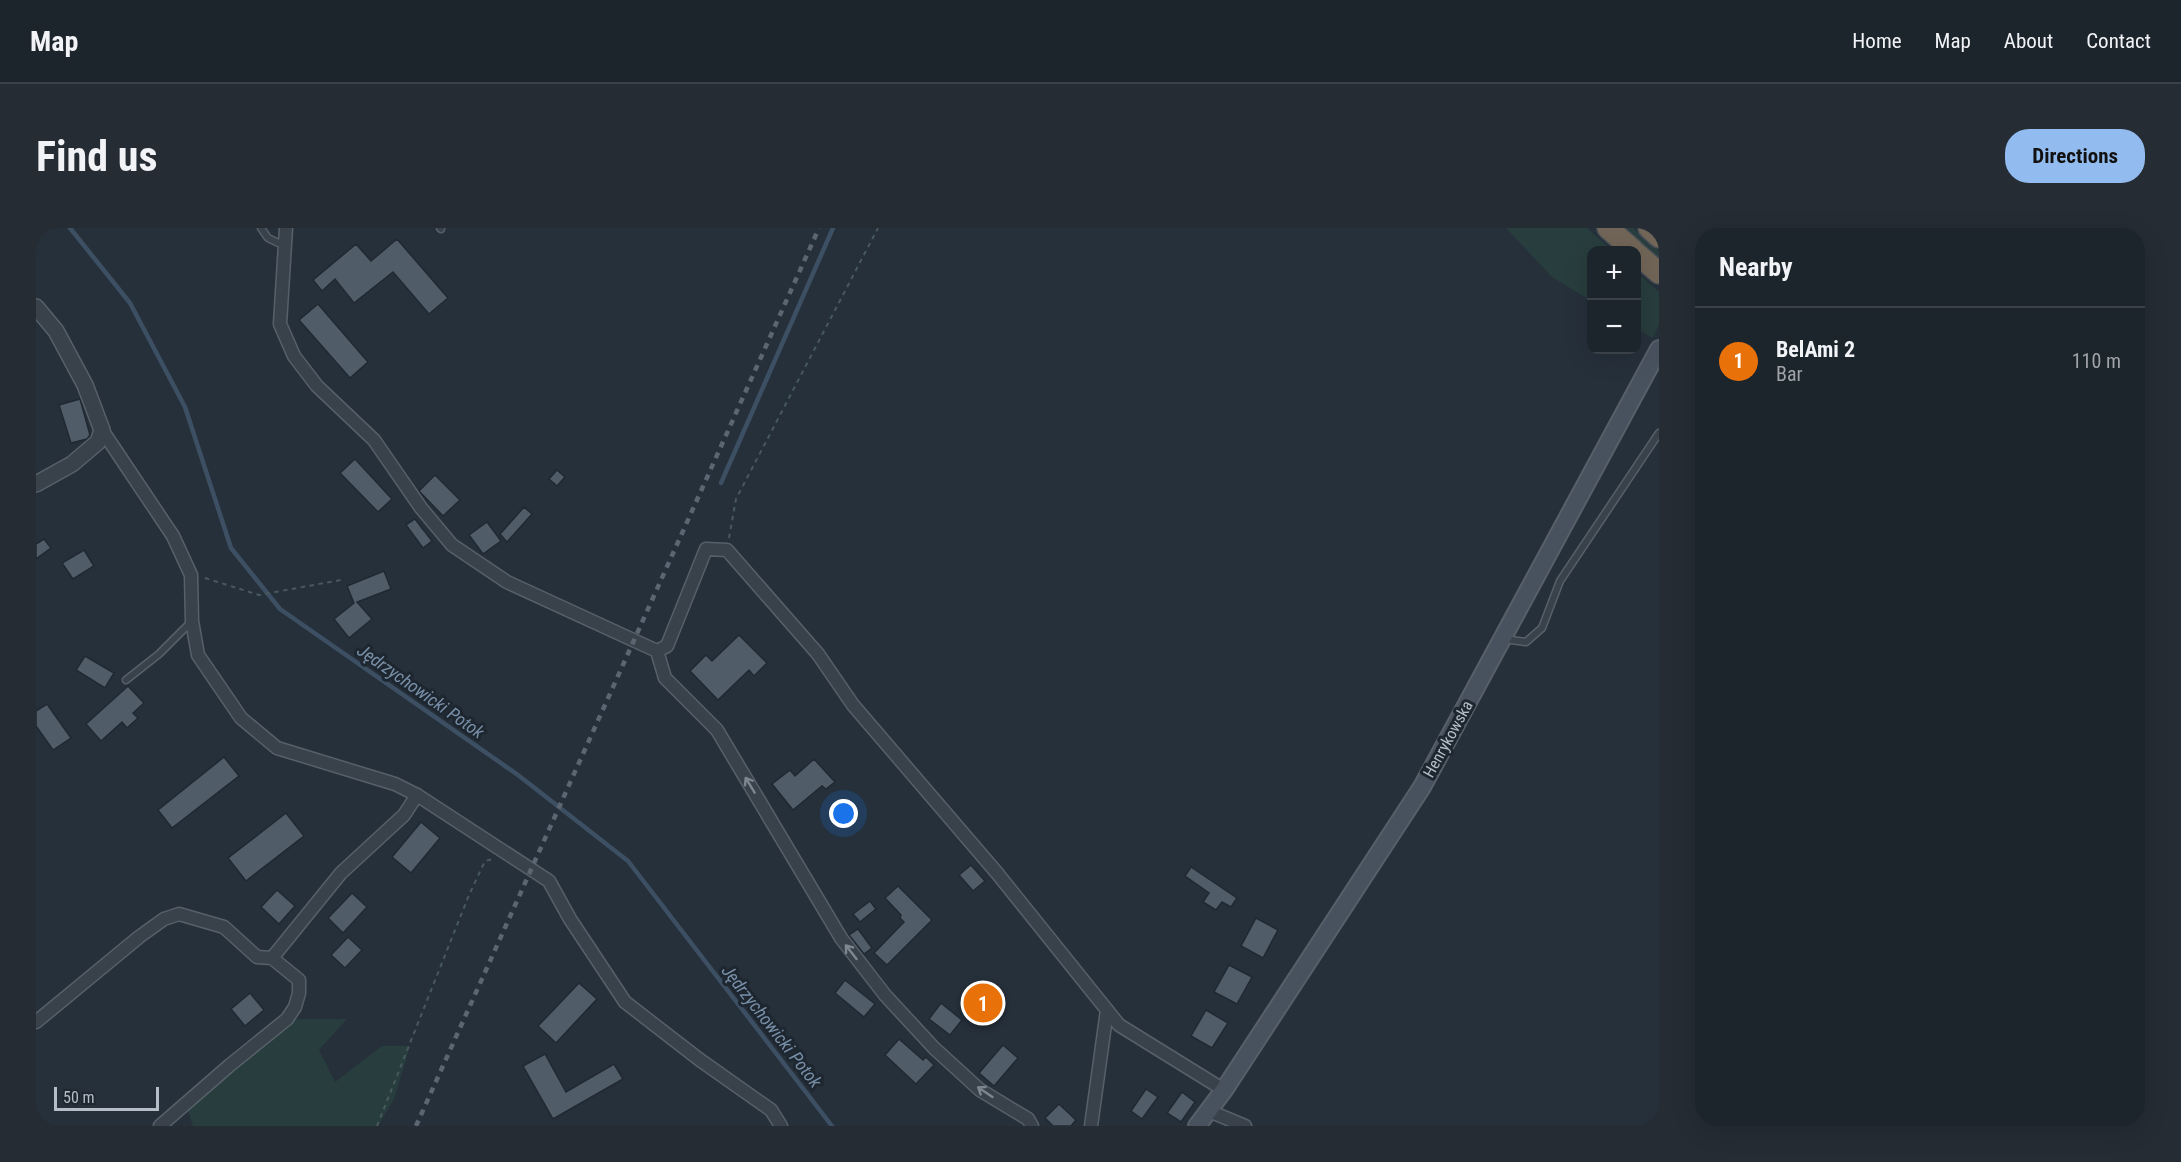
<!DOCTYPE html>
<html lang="en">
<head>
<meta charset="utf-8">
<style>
	body { margin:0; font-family:"Roboto Condensed",sans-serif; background:#252c34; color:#f1f3f6 }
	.controls { position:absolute; right:18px; top:18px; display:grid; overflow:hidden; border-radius:12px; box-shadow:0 6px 24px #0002 }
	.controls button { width:54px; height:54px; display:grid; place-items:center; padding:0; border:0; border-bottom:2px solid #3a4148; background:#1c242c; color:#f1f3f6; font:30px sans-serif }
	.scale { position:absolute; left:18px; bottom:15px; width:105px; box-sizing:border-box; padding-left:6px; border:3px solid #b5bdc7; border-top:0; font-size:16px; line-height:21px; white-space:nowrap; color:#b5bdc7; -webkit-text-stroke:4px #1e2730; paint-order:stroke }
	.you { position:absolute; left:808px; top:586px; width:21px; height:21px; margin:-15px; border:4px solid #fff; border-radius:50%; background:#1a73e8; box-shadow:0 0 0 9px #1a73e833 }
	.badge { display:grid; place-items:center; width:39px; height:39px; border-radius:50%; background:#92bbef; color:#fff; font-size:20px; font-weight:700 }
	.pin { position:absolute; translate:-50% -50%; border:3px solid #fff; box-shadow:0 2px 6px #0006 }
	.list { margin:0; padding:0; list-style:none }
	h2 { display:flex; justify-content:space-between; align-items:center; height:78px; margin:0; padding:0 24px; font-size:26px }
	h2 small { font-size:20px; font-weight:400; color:#a0a4a9 }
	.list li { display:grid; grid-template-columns:39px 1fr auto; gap:18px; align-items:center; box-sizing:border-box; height:108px; padding:0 24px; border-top:2px solid #3a4148 }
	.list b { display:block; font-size:22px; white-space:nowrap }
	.list p { margin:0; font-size:20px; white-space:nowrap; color:#a0a4a9 }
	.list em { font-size:20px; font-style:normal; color:#a0a4a9 }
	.map { position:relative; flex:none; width:1623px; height:898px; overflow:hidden; border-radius:24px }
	header { display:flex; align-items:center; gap:36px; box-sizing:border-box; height:84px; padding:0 30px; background:#1c242c; border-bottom:2px solid #3a4148 }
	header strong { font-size:28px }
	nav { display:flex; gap:33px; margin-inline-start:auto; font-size:21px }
	.intro { display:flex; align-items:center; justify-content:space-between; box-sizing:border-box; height:144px; padding:0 36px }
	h1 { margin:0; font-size:42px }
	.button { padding:15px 27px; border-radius:24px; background:#92bbef; color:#111; font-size:21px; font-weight:700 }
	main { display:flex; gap:36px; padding:0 36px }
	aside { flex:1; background:#1c242c; border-radius:24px; box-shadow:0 6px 24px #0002 }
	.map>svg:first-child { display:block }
	.green { fill:#283d3d }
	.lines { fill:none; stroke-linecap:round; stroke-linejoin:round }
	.stream { stroke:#3d4f63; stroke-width:4.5 }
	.building { fill:#515c69; stroke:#202932; stroke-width:1.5 }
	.service-casing { stroke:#576069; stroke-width:9 }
	.minor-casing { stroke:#576069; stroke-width:15 }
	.tertiary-casing { stroke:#576069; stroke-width:18 }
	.secondary-casing { stroke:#576069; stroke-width:20 }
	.motorway-casing { stroke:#444d56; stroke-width:24 }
	.path { stroke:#475a5b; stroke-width:2; stroke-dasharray:4.5 4.5; stroke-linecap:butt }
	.service { stroke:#39424b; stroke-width:6 }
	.minor { stroke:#39424b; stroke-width:12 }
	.tertiary { stroke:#39424b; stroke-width:15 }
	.secondary { stroke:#48515e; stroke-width:16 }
	.motorway { stroke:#716557; stroke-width:21 }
	.rail { stroke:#5c6672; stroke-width:4.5; stroke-dasharray:6 6; stroke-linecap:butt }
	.oneway { stroke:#7d868f }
	.labels { text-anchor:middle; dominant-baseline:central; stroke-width:6; stroke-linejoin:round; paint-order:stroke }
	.street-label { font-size:16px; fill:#b5bdc7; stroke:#1e2730 }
	.water-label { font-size:18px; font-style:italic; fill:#788fa8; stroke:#1e2730 }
</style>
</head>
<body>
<header>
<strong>Map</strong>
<nav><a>Home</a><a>Map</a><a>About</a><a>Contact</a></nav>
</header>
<div class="intro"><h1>Find us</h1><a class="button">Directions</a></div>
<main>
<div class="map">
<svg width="1623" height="898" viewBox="0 0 1623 898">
	<rect width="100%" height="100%" fill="#26303b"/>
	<!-- green -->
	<g class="green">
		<polygon points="1470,0 1551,0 1576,22 1556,22 1555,73 1516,49"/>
		<polygon points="1584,0 1597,0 1623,23 1623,35"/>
		<polygon points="1601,44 1623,64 1623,96 1617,110 1601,101"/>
		<polygon points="251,791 311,791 283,822 299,854 346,818 374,818 358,871 342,898 157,898 152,883"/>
	</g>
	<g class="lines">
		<!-- stream -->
		<g class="stream">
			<polyline points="34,0 94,75 149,179 195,320 244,381 482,547 592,633 796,898"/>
			<polyline points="685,255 797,0"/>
		</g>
	</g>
	<!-- building -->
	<g class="building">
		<polygon points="361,11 412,70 393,86 357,44 318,75 299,51 286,63 277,52 320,16 335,33"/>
		<polygon points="282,76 332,134 314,150 263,92"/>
		<polygon points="44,171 54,207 51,211 35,215 23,177"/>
		<polygon points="319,231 356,271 342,284 304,245"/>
		<polygon points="521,242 529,249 521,258 513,251"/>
		<polygon points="399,247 424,272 407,288 383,263"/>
		<polygon points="488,279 496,286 471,314 464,306"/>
		<polygon points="379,291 396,313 387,320 370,297"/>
		<polygon points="451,294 465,313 447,326 433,307"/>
		<polygon points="8,311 15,320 0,331 0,316"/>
		<polygon points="48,322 58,338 37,351 26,335"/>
		<polygon points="348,343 355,361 321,374 336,391 313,410 298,391 318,375 311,358"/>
		<polygon points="703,407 731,435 718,448 713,442 682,472 654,443 670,427 676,433"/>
		<polygon points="49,428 78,445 69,460 40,442"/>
		<polygon points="92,458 108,475 97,485 102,490 91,500 86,494 65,513 50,496"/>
		<polygon points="11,476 35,510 17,522 0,498 0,483"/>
		<polygon points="188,529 203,548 136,600 122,582"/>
		<polygon points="778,531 799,554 790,561 786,558 757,582 736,556 754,542 759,548"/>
		<polygon points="250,585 268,608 210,653 192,630"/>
		<polygon points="385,594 404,610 375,645 356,629"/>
		<polygon points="935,637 949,653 937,663 923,647"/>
		<polygon points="1155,639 1201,670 1195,679 1186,674 1180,682 1167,674 1173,665 1149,648"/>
		<polygon points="862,658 896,692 851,737 838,725 868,694 864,690 865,687 849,670"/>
		<polygon points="241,662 259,678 243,696 225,679"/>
		<polygon points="316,665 331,679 307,705 292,690"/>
		<polygon points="834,673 840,681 824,694 817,686"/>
		<polygon points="1220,690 1242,702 1227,730 1205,718"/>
		<polygon points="822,701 836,720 828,726 813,707"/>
		<polygon points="312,709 326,722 309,740 295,727"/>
		<polygon points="1193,737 1216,749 1201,776 1178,764"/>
		<polygon points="809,752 839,776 828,789 799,765"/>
		<polygon points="543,755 561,771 520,815 502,798"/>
		<polygon points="952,756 964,765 942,793 930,784"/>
		<polygon points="214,765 228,782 209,798 195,781"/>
		<polygon points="905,775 926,792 914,807 893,791"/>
		<polygon points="1170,782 1192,795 1176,820 1155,808"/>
		<polygon points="863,811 887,832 890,829 898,837 880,856 849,827"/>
		<polygon points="967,817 982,830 958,858 943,845"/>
		<polygon points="509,826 530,864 578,836 587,851 517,891 487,838"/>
		<polygon points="1110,861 1122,869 1106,891 1095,883"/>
		<polygon points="1146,864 1159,874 1145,894 1131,885"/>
		<polygon points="1023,876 1040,892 1035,898 1017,898 1009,890"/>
	</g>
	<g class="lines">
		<defs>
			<g id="service">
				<polyline points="225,0 232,10 249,18"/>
				<polyline points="404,0 405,1"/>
				<polyline points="1468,411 1490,414 1506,400 1524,353 1623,205"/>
				<polyline points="90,452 123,426 156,393"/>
			</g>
			<g id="minor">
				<polyline points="250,0 244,96 258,128 281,158 338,212 385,280 416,317 471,354 621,423 629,450 681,502 805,710 849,767 898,820 944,862 992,891 996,898"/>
				<polyline points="66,202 137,308 155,347 156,393 162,427 205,490 241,520 359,556 381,567 513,653 534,691 589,774 664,832 735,882 745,898"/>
				<polyline points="621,423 631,418 670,321 691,322 782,426 817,477 961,645 1083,797 1188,862"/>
				<polyline points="236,730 305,645 368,587 381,567"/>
				<polyline points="0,794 103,709 128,691 143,686 188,699 221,729 236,730 263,752 263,765 259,779 251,791 194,837 124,898"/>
				<polyline points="1173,883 1209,898"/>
				<polyline points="1055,898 1071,782"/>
			</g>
			<polyline id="tertiary" points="0,79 20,103 49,157 66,202 62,214 36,236 0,256"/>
			<polyline id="secondary" points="1161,898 1188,862 1386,559 1623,121"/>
			<g id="motorway">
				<polyline points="1572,0 1597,22"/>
				<polyline points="1613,0 1623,9"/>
				<polyline points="1600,25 1623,45"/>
			</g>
		</defs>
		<!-- service casing -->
		<use href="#service" class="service-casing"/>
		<!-- minor casing -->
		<use href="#minor" class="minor-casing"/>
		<!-- tertiary casing -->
		<use href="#tertiary" class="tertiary-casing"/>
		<!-- secondary casing -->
		<use href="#secondary" class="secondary-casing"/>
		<!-- motorway casing -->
		<use href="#motorway" class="motorway-casing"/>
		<!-- path -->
		<g class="path">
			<polyline points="693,310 700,271 842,0"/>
			<polyline points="169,350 223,367 305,352"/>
			<polyline points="341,898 433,667 449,633 457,631"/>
		</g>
		<!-- service -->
		<use href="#service" class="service"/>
		<!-- minor -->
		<use href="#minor" class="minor"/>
		<!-- tertiary -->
		<use href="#tertiary" class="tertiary"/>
		<!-- secondary -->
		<use href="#secondary" class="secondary"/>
		<!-- motorway -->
		<use href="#motorway" class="motorway"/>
		<!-- rail -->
		<polyline class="rail" points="380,898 783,0"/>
	</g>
	<!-- one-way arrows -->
	<defs><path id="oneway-shaft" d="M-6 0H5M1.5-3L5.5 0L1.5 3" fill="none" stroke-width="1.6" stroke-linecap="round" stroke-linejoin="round" transform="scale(1.5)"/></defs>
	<g class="oneway">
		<use href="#oneway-shaft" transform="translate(714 557) rotate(-121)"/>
		<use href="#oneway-shaft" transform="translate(815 724) rotate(-128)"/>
		<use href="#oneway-shaft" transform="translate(949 864) rotate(-146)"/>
	</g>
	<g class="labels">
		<!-- street labels -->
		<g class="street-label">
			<text transform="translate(1412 511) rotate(-61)">Henrykowska</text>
		</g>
		<!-- water labels -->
		<g class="water-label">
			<text transform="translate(385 463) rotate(35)">Jędrzychowicki Potok</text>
			<text transform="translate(736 798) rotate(52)">Jędrzychowicki Potok</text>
		</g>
	</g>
</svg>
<div class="controls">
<button>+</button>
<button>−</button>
</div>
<div class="scale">50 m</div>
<div class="you"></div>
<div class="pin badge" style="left:947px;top:775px;background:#e8710a">1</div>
</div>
<aside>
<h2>Nearby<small></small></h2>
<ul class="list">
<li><span class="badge" style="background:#e8710a">1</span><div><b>BelAmi 2</b><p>Bar</p></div><em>110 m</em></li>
</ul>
</aside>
</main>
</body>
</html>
